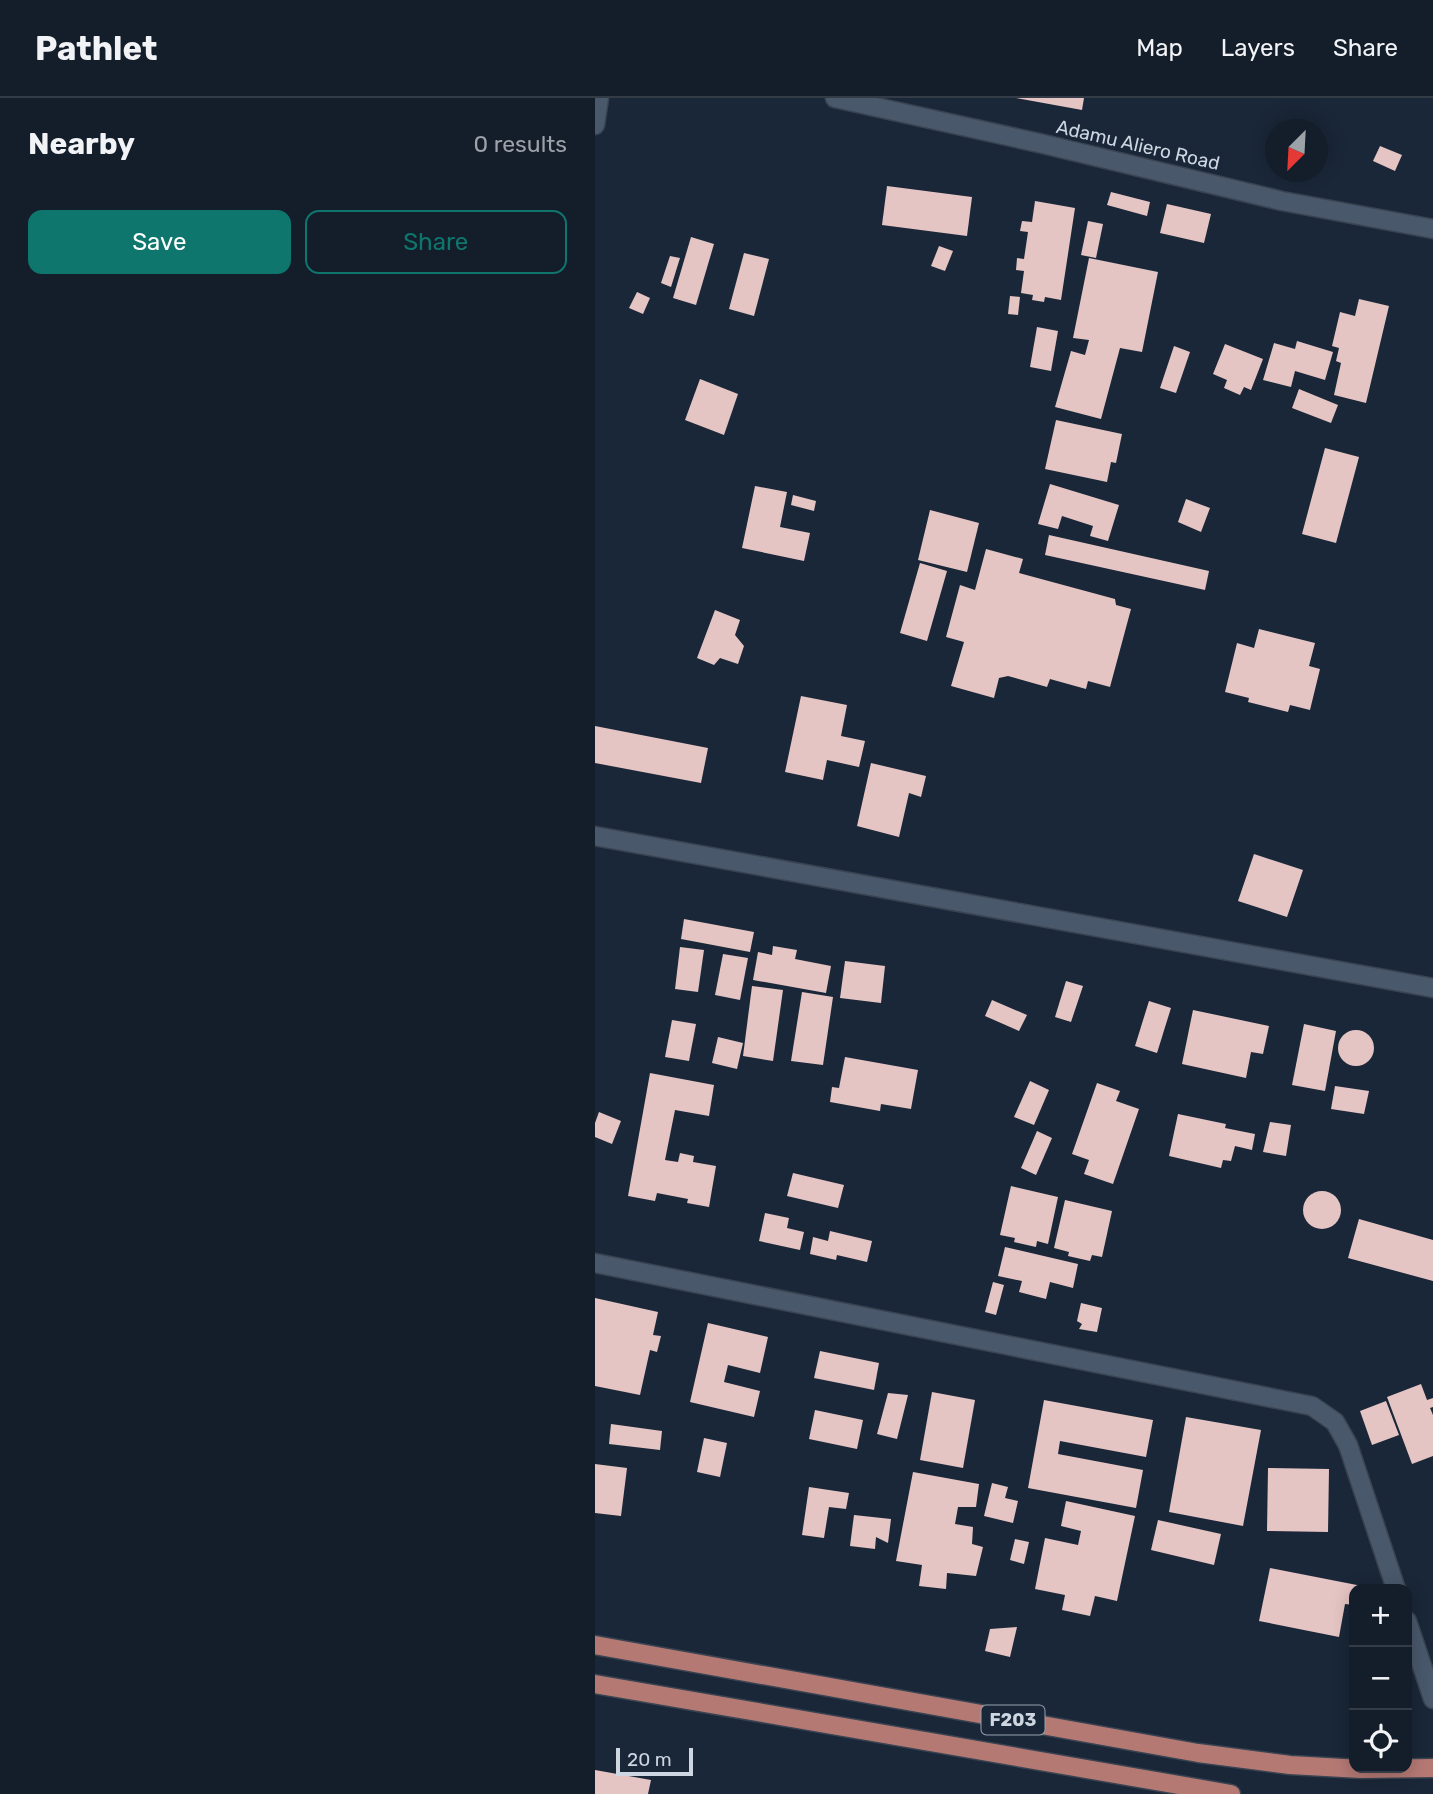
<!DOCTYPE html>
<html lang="en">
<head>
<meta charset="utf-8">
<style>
	body { margin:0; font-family:Rubik,sans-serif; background:#1d2632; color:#f1f3f6 }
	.controls { position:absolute; right:21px; bottom:21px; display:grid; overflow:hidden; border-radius:14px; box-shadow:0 4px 18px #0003 }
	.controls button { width:63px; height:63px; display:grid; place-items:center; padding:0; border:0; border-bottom:2px solid #333b47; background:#141d2a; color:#f1f3f6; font:35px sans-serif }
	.compass { position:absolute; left:670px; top:21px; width:63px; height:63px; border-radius:50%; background:#141d2a; box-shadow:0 4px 18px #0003; rotate:204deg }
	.scale { position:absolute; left:21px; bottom:18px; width:77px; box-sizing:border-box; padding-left:7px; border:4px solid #cdd6e1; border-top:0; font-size:19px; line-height:24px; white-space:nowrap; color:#cdd6e1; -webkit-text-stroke:5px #1a2738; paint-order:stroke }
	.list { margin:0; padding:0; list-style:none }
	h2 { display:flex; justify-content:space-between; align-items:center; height:91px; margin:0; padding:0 28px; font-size:30px }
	h2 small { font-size:23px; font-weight:400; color:#9da2a8 }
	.actions { display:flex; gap:14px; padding:21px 28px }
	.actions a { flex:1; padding:16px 0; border:2px solid #0f766e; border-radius:14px; text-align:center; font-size:24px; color:#0f766e }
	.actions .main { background:#0f766e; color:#fff }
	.icon { flex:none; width:38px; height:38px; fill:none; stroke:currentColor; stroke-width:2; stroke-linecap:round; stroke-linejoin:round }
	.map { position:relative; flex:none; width:838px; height:1696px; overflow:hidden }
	header { display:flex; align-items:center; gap:42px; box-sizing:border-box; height:98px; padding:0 35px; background:#141d2a; border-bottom:2px solid #333b47 }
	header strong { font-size:33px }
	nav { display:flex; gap:38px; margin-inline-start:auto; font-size:24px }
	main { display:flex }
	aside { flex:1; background:#141d2a }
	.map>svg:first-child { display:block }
	.building { fill:#e5c5c4 }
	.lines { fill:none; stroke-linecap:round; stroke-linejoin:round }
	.minor-casing { stroke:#394351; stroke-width:21 }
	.major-casing { stroke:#394351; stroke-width:21 }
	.minor { stroke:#49586b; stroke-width:18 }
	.major { stroke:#b57974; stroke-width:18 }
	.labels { text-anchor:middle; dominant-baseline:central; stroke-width:7; stroke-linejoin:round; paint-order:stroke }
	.shield { fill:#1a2738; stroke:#97a2ae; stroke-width:2 }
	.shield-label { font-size:18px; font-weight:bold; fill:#cdd6e1 }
	.street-label { font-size:19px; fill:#cdd6e1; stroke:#1a2738 }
</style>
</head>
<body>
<header>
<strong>Pathlet</strong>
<nav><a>Map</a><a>Layers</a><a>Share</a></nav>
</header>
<main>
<aside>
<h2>Nearby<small>0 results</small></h2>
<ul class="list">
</ul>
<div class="actions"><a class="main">Save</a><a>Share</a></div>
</aside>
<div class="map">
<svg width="838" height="1696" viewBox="0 0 838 1696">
	<rect width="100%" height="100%" fill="#1a2738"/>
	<!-- building -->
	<g class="building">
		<polygon points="421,0 489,0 487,12"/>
		<polygon points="785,48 807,57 800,73 778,63"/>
		<polygon points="292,88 377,99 372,138 287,127"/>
		<polygon points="516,94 555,104 552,118 512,107"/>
		<polygon points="440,103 480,110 466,202 450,199 449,204 437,202 438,197 426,195 429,173 421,172 422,160 429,161 433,134 425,133 427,123 437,124"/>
		<polygon points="572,106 616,116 609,145 565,135"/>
		<polygon points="493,123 508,126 501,160 486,157"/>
		<polygon points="96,139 119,146 101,207 78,200"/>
		<polygon points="344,148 358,153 350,173 336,168"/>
		<polygon points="149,155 174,161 159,218 134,211"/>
		<polygon points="75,158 85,160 76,189 66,185"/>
		<polygon points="494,160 563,174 547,254 525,250 506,321 460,309 476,253 490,257 494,242 478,240"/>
		<polygon points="42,194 55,200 48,216 34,210"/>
		<polygon points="415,198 425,199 423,217 413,216"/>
		<polygon points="764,201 794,208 771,305 739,297 746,265 741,263 744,250 737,248 745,214 760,218"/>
		<polygon points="442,229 463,233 456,273 435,269"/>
		<polygon points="702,243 738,254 730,282 700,273 696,289 668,282 679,245 700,251"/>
		<polygon points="630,246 668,261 656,292 649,289 645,297 629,290 632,282 618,276"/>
		<polygon points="579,248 595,254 581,295 565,290"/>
		<polygon points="105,281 143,296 129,337 90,322"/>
		<polygon points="704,291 743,307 736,325 697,310"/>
		<polygon points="461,322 527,336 521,365 516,364 512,384 450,371"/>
		<polygon points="730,350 764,359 741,445 707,436"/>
		<polygon points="455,386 524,407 513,443 495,438 498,428 467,418 463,431 443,426"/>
		<polygon points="160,388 192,394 185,429 215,435 209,463 147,450"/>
		<polygon points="198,397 221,403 219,413 196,407"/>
		<polygon points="591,401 615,410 606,434 583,424"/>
		<polygon points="335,412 384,425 372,474 323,462"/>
		<polygon points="454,437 614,473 610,492 450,457"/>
		<polygon points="391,451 428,461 424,475 520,501 521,507 536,511 515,589 493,583 491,591 455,581 452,589 413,578 404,580 399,600 356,588 369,544 351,539 365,487 380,492"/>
		<polygon points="325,465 352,473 332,543 305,535"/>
		<polygon points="120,512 145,522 140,537 149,548 143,566 125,560 119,567 102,560"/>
		<polygon points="664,531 720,545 714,568 725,571 715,612 695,607 693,614 653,604 654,600 630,594 642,545 659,550"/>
		<polygon points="206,598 252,607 246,638 270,643 264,669 232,662 228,682 190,674"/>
		<polygon points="0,628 113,650 106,685 0,665"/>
		<polygon points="276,665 331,678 326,699 314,695 304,739 262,728"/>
		<polygon points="659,756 708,772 692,819 643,803"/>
		<polygon points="89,821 159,834 155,854 86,841"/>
		<polygon points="178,848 202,852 200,861 236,868 231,895 158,882 163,854 177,857"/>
		<polygon points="85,849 109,852 103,894 80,891"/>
		<polygon points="128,856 153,860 145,902 120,897"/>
		<polygon points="250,863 290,868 286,905 245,900"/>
		<polygon points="471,883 488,888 476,924 460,919"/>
		<polygon points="157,888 188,892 178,963 148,958"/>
		<polygon points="207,894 238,899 228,967 196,963"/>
		<polygon points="397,902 432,917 424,933 390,918"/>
		<polygon points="554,903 576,910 562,955 540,948"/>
		<polygon points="598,912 674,928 668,956 656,954 651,980 587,966"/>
		<polygon points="77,922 101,926 94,963 70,959"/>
		<polygon points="709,926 741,933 730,993 697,987"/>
		<circle cx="761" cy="950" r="18"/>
		<polygon points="123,939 148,945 142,971 117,965"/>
		<polygon points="250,959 323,972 316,1011 286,1006 285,1013 235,1004 237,989 244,990"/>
		<polygon points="55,975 119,987 114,1018 80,1012 70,1062 83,1064 85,1055 99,1058 98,1064 121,1068 114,1109 92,1105 93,1101 62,1095 60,1103 33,1098"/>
		<polygon points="435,983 454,992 439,1027 419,1019"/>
		<polygon points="502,985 525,993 521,1003 544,1011 518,1086 489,1076 494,1062 477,1056"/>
		<polygon points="740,988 774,993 769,1016 736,1011"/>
		<polygon points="4,1014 26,1023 17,1046 0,1039 0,1025"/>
		<polygon points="583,1016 631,1026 630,1030 660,1036 657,1052 640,1048 636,1063 628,1062 626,1070 574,1058"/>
		<polygon points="675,1024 696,1027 691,1058 668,1054"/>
		<polygon points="442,1033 457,1040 441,1077 426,1070"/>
		<polygon points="198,1075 249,1087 243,1110 192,1098"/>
		<polygon points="416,1088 463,1099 453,1146 442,1143 441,1149 419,1144 420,1140 405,1137"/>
		<circle cx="727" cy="1112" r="19"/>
		<polygon points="470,1102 517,1113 507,1159 497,1157 495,1163 473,1158 474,1154 459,1150"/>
		<polygon points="170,1115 194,1120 192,1130 209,1134 205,1152 164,1143"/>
		<polygon points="764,1121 838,1142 838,1183 753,1160"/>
		<polygon points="235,1133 277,1143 272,1164 242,1157 241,1162 215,1156 218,1139 233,1143"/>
		<polygon points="410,1149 483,1166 478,1190 455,1184 451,1201 424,1194 427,1183 403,1178"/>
		<polygon points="398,1184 409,1187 401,1217 390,1214"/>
		<polygon points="0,1200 63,1214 58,1237 66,1238 62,1254 55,1252 45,1297 0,1288"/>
		<polygon points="486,1205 507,1210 502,1234 484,1231 487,1226 482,1223"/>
		<polygon points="113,1225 173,1239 165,1275 133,1267 129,1284 165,1293 159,1319 95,1304"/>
		<polygon points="225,1253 284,1265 279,1292 219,1280"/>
		<polygon points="826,1286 832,1302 838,1300 838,1309 835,1310 838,1317 838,1358 817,1366 792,1299"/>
		<polygon points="337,1294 380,1302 368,1370 325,1362"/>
		<polygon points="293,1295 313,1297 302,1341 282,1336"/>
		<polygon points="449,1302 558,1322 551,1359 465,1343 463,1356 548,1372 541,1410 433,1390"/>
		<polygon points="791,1303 804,1337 777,1347 765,1313"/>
		<polygon points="220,1312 268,1322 262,1351 214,1341"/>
		<polygon points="591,1319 666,1332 648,1428 574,1414"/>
		<polygon points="16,1326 67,1333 65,1352 14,1346"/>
		<polygon points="109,1340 132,1345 125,1379 102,1374"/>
		<polygon points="0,1366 32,1370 26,1418 0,1415"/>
		<polygon points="673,1370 734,1371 733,1434 672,1433"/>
		<polygon points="318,1374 384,1386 381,1409 363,1409 360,1426 378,1429 377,1446 388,1449 381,1478 352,1475 351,1491 324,1488 327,1467 301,1463"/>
		<polygon points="397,1385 413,1389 410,1400 423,1403 418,1425 389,1418"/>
		<polygon points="214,1389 254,1395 251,1411 234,1409 229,1440 207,1437"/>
		<polygon points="471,1403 540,1418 522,1503 500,1498 495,1518 467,1512 470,1497 440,1491 450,1440 483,1447 486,1433 466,1428"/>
		<polygon points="259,1417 296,1421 293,1445 281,1439 280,1451 255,1448"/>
		<polygon points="563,1422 626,1436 619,1467 556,1452"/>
		<polygon points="420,1441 434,1444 429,1466 415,1462"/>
		<polygon points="675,1470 767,1488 767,1491 759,1491 759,1507 750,1506 744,1539 664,1523"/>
		<polygon points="422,1529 415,1559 390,1553 395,1531"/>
		<polygon points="0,1672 56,1682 53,1696 0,1696"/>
	</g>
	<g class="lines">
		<defs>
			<g id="minor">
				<polyline points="240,0 444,45 687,103 838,131"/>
				<polyline points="0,27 4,0"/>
				<polyline points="0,738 838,890"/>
				<polyline points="0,1165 717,1308 740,1324 753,1347 801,1491"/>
				<polyline points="812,1523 838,1601"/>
			</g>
			<g id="major">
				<polyline points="0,1547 603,1655 695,1667 766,1671 838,1670"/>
				<polyline points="0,1586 636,1696"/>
			</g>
		</defs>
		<!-- minor casing -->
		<use href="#minor" class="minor-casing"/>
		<!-- major casing -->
		<use href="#major" class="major-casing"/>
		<!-- minor -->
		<use href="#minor" class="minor"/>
		<!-- major -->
		<use href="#major" class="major"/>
	</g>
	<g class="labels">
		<!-- shield labels -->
		<rect class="shield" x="386.5" y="1607.5" width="63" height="29" rx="5"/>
		<g class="shield-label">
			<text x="418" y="1622">F203</text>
		</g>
		<!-- street labels -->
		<g class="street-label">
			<text transform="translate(543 47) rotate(13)">Adamu Aliero Road</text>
		</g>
	</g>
</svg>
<div class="controls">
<button>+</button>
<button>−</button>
<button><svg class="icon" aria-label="locate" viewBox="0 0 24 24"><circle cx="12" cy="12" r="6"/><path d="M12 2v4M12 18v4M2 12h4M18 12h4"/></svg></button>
</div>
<svg class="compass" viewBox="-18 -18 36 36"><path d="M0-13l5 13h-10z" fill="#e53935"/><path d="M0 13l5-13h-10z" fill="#9da2a8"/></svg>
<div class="scale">20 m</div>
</div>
</main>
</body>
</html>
